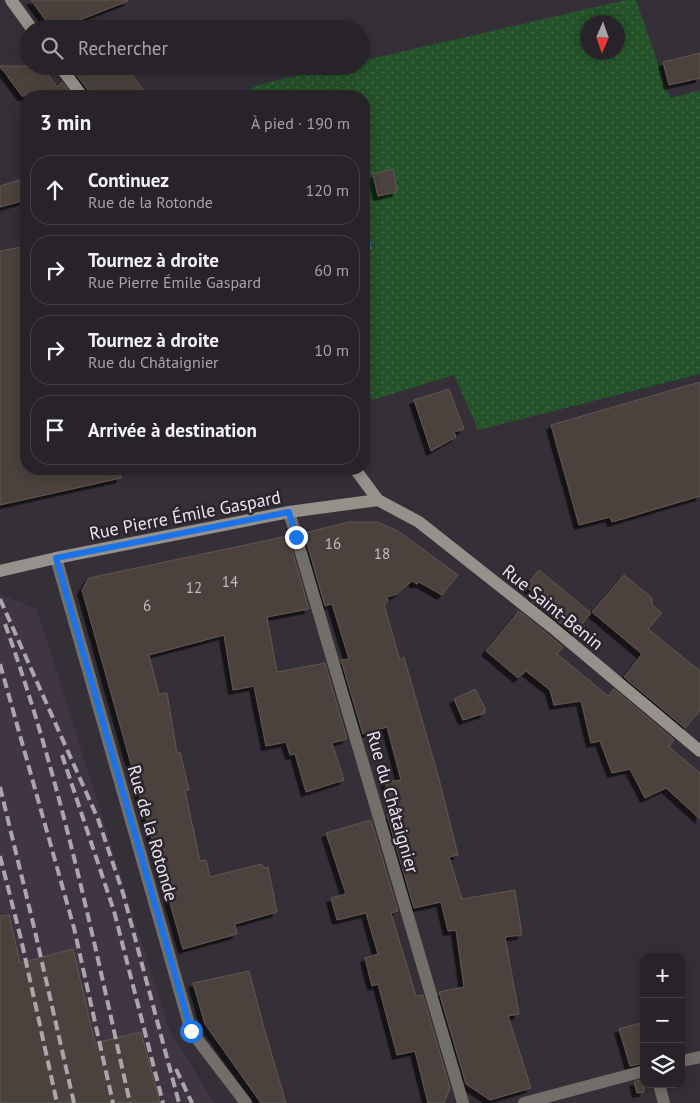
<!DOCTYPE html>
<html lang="fr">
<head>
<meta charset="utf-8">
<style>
	body { margin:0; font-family:"PT Sans",sans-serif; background:#342f35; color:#f1f3f6 }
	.controls { position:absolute; right:15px; bottom:15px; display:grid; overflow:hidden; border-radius:10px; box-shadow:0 2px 12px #0003 }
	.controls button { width:45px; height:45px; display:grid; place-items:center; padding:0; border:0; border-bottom:1px solid #444046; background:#282329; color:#f1f3f6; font:25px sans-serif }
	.compass { position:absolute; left:580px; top:15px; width:45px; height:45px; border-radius:50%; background:#282329; box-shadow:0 2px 12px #0003; rotate:182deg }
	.stop { position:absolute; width:15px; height:15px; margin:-11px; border:4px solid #1a73e8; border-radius:50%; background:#fff }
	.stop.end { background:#1a73e8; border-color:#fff; box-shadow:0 1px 5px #0008 }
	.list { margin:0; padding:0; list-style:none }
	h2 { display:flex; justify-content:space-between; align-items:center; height:65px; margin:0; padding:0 20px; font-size:21px }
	h2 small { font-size:16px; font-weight:400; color:#a5a4a8 }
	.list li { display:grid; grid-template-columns:32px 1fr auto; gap:15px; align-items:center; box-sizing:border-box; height:70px; margin:0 10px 10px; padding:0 10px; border:1px solid #444046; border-radius:20px }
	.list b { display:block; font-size:19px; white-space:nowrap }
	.list p { margin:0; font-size:16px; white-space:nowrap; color:#a5a4a8 }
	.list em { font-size:16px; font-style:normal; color:#a5a4a8 }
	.icon { flex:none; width:28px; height:28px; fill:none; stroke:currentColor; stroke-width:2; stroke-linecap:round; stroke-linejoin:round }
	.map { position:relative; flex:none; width:700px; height:1103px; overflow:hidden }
	.search { position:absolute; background:#282329; box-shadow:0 2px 12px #0003; left:20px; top:20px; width:350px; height:55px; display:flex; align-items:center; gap:12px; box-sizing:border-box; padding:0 18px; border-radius:28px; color:#a5a4a8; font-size:19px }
	.panel { position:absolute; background:#282329; box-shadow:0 2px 12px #0003; left:20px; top:90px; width:350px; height:385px; border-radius:20px }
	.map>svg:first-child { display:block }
	.built { fill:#3f3543 }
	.park { fill:url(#park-dots); fill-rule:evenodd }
	.water { fill:url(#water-ripples) }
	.building { fill:#4c433d; stroke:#615751; filter:url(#shadow) }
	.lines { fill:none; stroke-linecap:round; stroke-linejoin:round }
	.street { stroke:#726f6b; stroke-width:12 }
	.secondary { stroke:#96918b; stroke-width:12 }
	.rail { stroke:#aaa6ac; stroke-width:4; stroke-dasharray:10 5; stroke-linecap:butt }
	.route { stroke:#1a73e8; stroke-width:6 }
	.labels { text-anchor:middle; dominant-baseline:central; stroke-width:5; stroke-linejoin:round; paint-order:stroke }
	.number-label { font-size:15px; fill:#c2bcc0 }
	.street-label { font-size:18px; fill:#e9e5eb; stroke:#2b252d }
</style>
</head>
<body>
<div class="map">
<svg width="700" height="1103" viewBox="0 0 700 1103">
	<defs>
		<pattern id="park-dots" width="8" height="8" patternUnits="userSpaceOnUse" patternTransform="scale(1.25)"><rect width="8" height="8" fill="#245229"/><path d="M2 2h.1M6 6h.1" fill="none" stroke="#446b48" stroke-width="1.8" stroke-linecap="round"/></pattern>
		<pattern id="water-ripples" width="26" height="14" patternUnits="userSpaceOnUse" patternTransform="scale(1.25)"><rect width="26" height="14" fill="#246594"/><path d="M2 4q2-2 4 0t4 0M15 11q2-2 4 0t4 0" fill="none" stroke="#447ba3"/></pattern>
		<filter id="shadow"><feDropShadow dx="-4.5" dy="4.5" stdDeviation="0" flood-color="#0009"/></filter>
	</defs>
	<rect width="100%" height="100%" fill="#352f37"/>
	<!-- built -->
	<polygon class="built" points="0,594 37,609 169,1029 214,1103 30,1103 0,1010"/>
	<!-- park -->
	<path class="park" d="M626 0H636L670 98 700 90V374L478 430 454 375 372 400 364 381V96H245L253 86 339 66H361V61ZM588 22H618V52H588Z"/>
	<!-- water -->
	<polygon class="water" points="364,210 372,249 364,251"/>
	<!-- building -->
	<g class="building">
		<polygon points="31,0 128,0 128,1 77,21 82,29 52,29"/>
		<polygon points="700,53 700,78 669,85 663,62"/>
		<polygon points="0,66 42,66 57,87 62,82 72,96 22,96"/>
		<polygon points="81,66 125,66 148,96 90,96 89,91 74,72"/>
		<polygon points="393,169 397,192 378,196 373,174"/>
		<polygon points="26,178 26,200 0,207 0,186"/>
		<polygon points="26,246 26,469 120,469 121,478 0,505 0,251"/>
		<polygon points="700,382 700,496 612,522 610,517 579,525 551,425"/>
		<polygon points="449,389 464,429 454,432 456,437 431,451 414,400"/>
		<polygon points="349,522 377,522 398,531 458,575 442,595 419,582 417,584 412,581 397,594 387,597 388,601 384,605 400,660 404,657 439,779 458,855 449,857 462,899 515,890 522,935 505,937 519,1014 508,1016 531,1088 490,1100 466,1084 439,992 464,987 456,930 448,931 441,902 414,908 387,815 395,813 385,782 401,780 387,727 363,734 341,660 349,659 332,604 325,606 304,533"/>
		<polygon points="288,536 309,609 267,617 277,672 325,663 347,739 332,743 344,780 306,792 295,754 290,755 286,742 266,746 254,686 233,690 224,635 149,655 159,694 167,693 177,753 180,752 189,790 185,791 200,861 206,860 210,877 262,864 263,868 268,867 277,912 235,924 237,934 183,949 82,590 89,578"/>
		<polygon points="539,570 591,613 574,634 529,599 534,593 525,586"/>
		<polygon points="624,575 652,598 652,605 662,613 648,629 700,671 700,711 685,728 624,677 642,654 592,612"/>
		<polygon points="519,611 563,647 557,654 608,696 614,689 674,740 669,747 700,773 700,819 666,788 645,798 630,769 612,773 600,741 591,743 581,701 554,705 550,690 526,671 518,678 486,651"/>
		<polygon points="475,689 486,710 484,710 485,713 463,720 454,699"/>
		<polygon points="371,820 398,911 391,913 416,996 423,995 450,1088 444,1103 428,1103 415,1051 397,1055 378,984 372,986 365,958 378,954 366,913 337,920 331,898 346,894 326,833"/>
		<polygon points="9,915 20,963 73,949 95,1043 141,1032 160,1103 0,1103 0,916"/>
		<polygon points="249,971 264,1028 286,1103 261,1103 205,1024 193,983"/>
		<polygon points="644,1022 644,1063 630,1066 619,1029"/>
		<polygon points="644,1079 644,1092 637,1093 634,1082"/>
	</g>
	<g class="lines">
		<!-- street -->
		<g class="street">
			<polyline points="289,512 463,1103"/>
			<polyline points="56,558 191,1031 246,1103"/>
			<polyline points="681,1061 700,1057"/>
			<polyline points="659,1084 664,1103"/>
			<polyline points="524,1103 644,1071"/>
		</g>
		<!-- secondary -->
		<g class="secondary">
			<polyline points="11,0 32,29"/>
			<polyline points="60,66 82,96"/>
			<polyline points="355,469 378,500 419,522 552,627 700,751"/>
			<polyline points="0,571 56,558 289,512 378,500"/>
		</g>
		<!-- rail -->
		<g class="rail">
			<polyline points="0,599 98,819 123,893 179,1103"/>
			<path d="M5 624C61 780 94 942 130 1103"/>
			<polyline points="0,664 74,928 113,1103"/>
			<polyline points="62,755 114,911 163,1103"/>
			<polyline points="0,787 34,927 74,1103"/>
			<polyline points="0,856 21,939 57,1103"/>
			<polyline points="176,1069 192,1103"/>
		</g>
	</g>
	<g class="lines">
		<!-- route -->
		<polyline class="route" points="191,1031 56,558 289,512 296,537"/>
	</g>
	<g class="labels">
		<!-- number labels -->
		<g class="number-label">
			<text x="333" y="543">16</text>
			<text x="382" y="553">18</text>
			<text x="230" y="581">14</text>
			<text x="194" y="587">12</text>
			<text x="147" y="605">6</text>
		</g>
		<!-- street labels -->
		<g class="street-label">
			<text transform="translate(185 515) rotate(-11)">Rue Pierre Émile Gaspard</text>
			<text transform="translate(553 607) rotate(39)">Rue Saint-Benin</text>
			<text transform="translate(393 802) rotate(74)">Rue du Châtaignier</text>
			<text transform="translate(153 833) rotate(74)">Rue de la Rotonde</text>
		</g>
	</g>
</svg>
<div class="controls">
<button>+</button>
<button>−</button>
<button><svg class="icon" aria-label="layers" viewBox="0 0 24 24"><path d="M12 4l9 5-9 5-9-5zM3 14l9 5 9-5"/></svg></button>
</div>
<svg class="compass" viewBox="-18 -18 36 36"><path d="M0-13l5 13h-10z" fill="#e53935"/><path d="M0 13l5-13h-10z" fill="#a5a4a8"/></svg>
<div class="stop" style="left:191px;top:1031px"></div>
<div class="stop end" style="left:296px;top:537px"></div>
<div class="search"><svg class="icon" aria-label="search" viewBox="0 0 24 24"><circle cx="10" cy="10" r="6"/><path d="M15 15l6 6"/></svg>Rechercher</div>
<section class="panel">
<h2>3 min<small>À pied · 190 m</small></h2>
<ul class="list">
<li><svg class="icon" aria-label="ahead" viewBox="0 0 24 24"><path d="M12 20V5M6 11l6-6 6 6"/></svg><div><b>Continuez</b><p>Rue de la Rotonde</p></div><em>120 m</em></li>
<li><svg class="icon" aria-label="right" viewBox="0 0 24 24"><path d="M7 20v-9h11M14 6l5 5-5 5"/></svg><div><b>Tournez à droite</b><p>Rue Pierre Émile Gaspard</p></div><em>60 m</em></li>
<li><svg class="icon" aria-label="right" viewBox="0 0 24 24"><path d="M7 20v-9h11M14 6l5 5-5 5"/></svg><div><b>Tournez à droite</b><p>Rue du Châtaignier</p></div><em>10 m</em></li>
<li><svg class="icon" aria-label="arrive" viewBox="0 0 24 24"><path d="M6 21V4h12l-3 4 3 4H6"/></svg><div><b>Arrivée à destination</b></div></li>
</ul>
</section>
</div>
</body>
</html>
